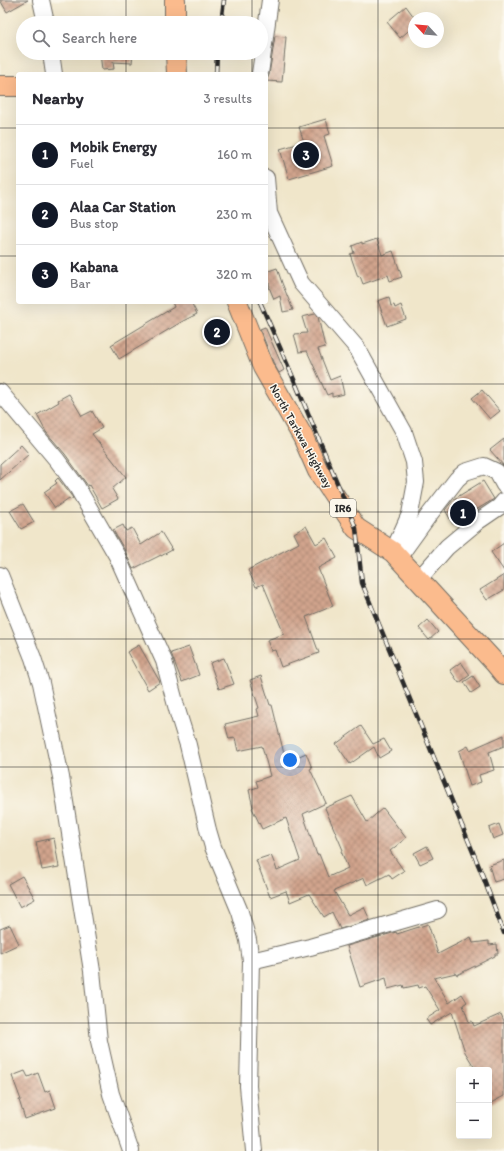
<!DOCTYPE html>
<html lang="en">
<head>
<meta charset="utf-8">
<style>
	body { margin:0; font-family:Itim,sans-serif; background:#f7f7f7; color:#2b2b33 }
	.controls { position:absolute; right:12px; bottom:12px; display:grid; overflow:hidden; border-radius:4px; box-shadow:0 4px 16px #0002 }
	.controls button { width:36px; height:36px; display:grid; place-items:center; padding:0; border:0; border-bottom:1px solid #e1e1e2; background:#fff; color:#2b2b33; font:20px sans-serif }
	.compass { position:absolute; left:408px; top:12px; width:36px; height:36px; border-radius:50%; background:#fff; box-shadow:0 4px 16px #0002; rotate:296deg }
	.you { position:absolute; left:290px; top:760px; width:14px; height:14px; margin:-10px; border:3px solid #fff; border-radius:50%; background:#1a73e8; box-shadow:0 0 0 6px #1a73e833 }
	.badge { display:grid; place-items:center; width:26px; height:26px; border-radius:50%; background:#111827; color:#fff; font-size:13px; font-weight:700 }
	.pin { position:absolute; translate:-50% -50%; border:2px solid #fff; box-shadow:0 1px 4px #0006 }
	.list { margin:0; padding:0; list-style:none }
	h2 { display:flex; justify-content:space-between; align-items:center; height:52px; margin:0; padding:0 16px; font-size:17px }
	h2 small { font-size:13px; font-weight:400; color:#7c7c81 }
	.list li { display:grid; grid-template-columns:26px 1fr auto; gap:12px; align-items:center; box-sizing:border-box; height:60px; padding:0 16px; border-top:1px solid #e1e1e2 }
	.list b { display:block; font-size:15px; white-space:nowrap }
	.list p { margin:0; font-size:13px; white-space:nowrap; color:#7c7c81 }
	.list em { font-size:13px; font-style:normal; color:#7c7c81 }
	.icon { flex:none; width:22px; height:22px; fill:none; stroke:currentColor; stroke-width:2; stroke-linecap:round; stroke-linejoin:round }
	.map { position:relative; flex:none; width:504px; height:1151px; overflow:hidden }
	.search { position:absolute; background:#fff; box-shadow:0 4px 16px #0002; left:16px; top:16px; width:252px; height:44px; display:flex; align-items:center; gap:10px; box-sizing:border-box; padding:0 14px; border-radius:22px; color:#7c7c81; font-size:15px }
	.panel { position:absolute; background:#fff; box-shadow:0 4px 16px #0002; left:16px; top:72px; width:252px; height:232px; border-radius:4px }
	.map>svg:first-child { display:block }
	.building { fill:url(#building-cross-hatch) }
	.lines { fill:none; stroke-linecap:round; stroke-linejoin:round }
	.minor-casing { stroke:#706c63; stroke-width:18 }
	.major-casing { stroke:#706c63; stroke-width:22 }
	.minor { stroke:#fff; stroke-width:16 }
	.major { stroke:#fbbb8d; stroke-width:20 }
	.rail-casing { stroke:#2b2b2b; stroke-width:4.5 }
	.rail { stroke:#fbf7ec; stroke-width:3; stroke-dasharray:9; stroke-linecap:butt }
	.grid { fill:none; stroke:#2b2b2b; stroke-width:1; stroke-opacity:0.55 }
	.labels { text-anchor:middle; dominant-baseline:central; stroke-width:3; stroke-linejoin:round; paint-order:stroke }
	.shield { fill:#fbf7ec; stroke:#696865; stroke-width:1 }
	.shield-label { font-size:11px; font-weight:bold; fill:#2b2b2b }
	.street-label { font-size:12px; fill:#2b2b2b; stroke:#fbf7ec }
</style>
</head>
<body>
<div class="map">
<svg width="504" height="1151" viewBox="0 0 504 1151">
	<defs>
		<pattern id="building-cross-hatch" width="8" height="8" patternUnits="userSpaceOnUse"><rect width="8" height="8" fill="#d1a48d"/><path d="M0 0l8 8M0 8l8-8" fill="none" stroke="#aa8673"/></pattern>
	</defs>
	<rect width="100%" height="100%" fill="#fbf7ec"/>
	<filter id="ink" filterUnits="userSpaceOnUse"><feTurbulence type="fractalNoise" baseFrequency=".025" numOctaves="2"/><feDisplacementMap in="SourceGraphic" scale="8" xChannelSelector="R" yChannelSelector="G"/><feConvolveMatrix kernelMatrix="1 2 1 2 8 2 1 2 1" color-interpolation-filters="sRGB"/></filter>
	<filter id="wash" filterUnits="userSpaceOnUse"><feTurbulence type="fractalNoise" baseFrequency=".012" numOctaves="4" result="noise"/><feDisplacementMap in="SourceGraphic" scale="16" xChannelSelector="R" yChannelSelector="G"/><feGaussianBlur stdDeviation="0.9" result="paint"/><feColorMatrix in="noise" values="0 0 0 0 0 0 0 0 0 0 0 0 0 0 0 0 0 1.4 0 .05"/><feComposite in="paint" operator="in"/></filter>
	<g filter="url(#wash)">
		<rect width="100%" height="100%" fill="#f0e6ca"/>
		<g id="blocks">
			<!-- building -->
			<g class="building">
				<polygon points="0,0 28,0 7,12"/>
				<polygon points="406,6 414,17 414,26 400,38 387,22"/>
				<polygon points="275,36 286,37 282,82 266,81 269,75"/>
				<polygon points="100,53 133,53 132,63 113,62 114,69 102,70"/>
				<polygon points="326,119 330,134 324,136 333,166 289,179 280,149 304,142 299,127"/>
				<polygon points="377,239 382,255 393,251 402,277 390,281 388,275 363,284 360,276 358,277 350,254 354,253 352,246 362,242 362,244"/>
				<polygon points="277,268 282,283 293,310 283,312 280,296 274,299 269,287 270,287 266,272"/>
				<polygon points="389,297 391,306 394,305 395,308 401,305 406,319 387,326 378,301"/>
				<polygon points="172,302 191,302 197,314 183,321 119,359 111,345 174,307"/>
				<polygon points="315,314 318,317 325,347 318,349 330,380 340,376 344,394 332,397 332,393 327,395 307,351 299,352 294,334 307,333 302,317"/>
				<polygon points="265,327 284,370 279,373 273,362 260,329"/>
				<polygon points="482,390 500,411 490,419 472,398"/>
				<polygon points="69,394 82,416 92,411 102,428 92,434 126,477 112,489 118,499 102,508 89,485 88,486 65,454 46,432 37,415 59,402 58,400"/>
				<polygon points="504,439 504,466 490,450"/>
				<polygon points="21,445 29,454 0,480 0,464"/>
				<polygon points="58,478 73,498 70,500 69,498 55,508 44,492 57,483 55,481"/>
				<polygon points="483,481 494,499 453,524 445,510 454,499"/>
				<polygon points="23,504 34,522 21,529 10,511"/>
				<polygon points="123,525 126,531 132,528 141,545 161,532 172,550 161,556 161,555 133,569 125,551 113,530"/>
				<polygon points="306,526 316,544 326,538 337,558 318,568 333,606 306,617 319,653 281,667 275,650 271,651 267,640 284,634 263,584 256,587 248,570 299,543 294,533"/>
				<polygon points="504,543 504,571 491,552"/>
				<polygon points="504,575 504,590 487,600 480,590"/>
				<polygon points="428,620 438,632 429,640 419,628"/>
				<polygon points="139,645 160,682 148,690 127,652"/>
				<polygon points="189,647 199,675 182,682 171,653"/>
				<polygon points="224,658 234,684 219,689 210,663"/>
				<polygon points="461,662 470,675 459,683 450,670"/>
				<polygon points="261,676 270,705 272,705 286,762 306,753 312,768 310,769 326,803 303,814 317,855 319,854 328,877 348,868 341,851 343,850 325,808 352,796 367,822 383,808 406,838 390,851 404,871 392,879 389,874 367,885 364,878 334,891 348,915 364,907 370,920 340,929 332,912 324,917 309,894 290,902 286,891 270,897 256,860 271,855 277,870 300,860 286,818 262,829 252,808 253,807 249,790 258,787 256,781 270,776 262,746 238,751 235,738 229,739 225,724 259,716 257,709 259,708 250,680"/>
				<polygon points="473,676 480,687 471,693 464,682"/>
				<polygon points="361,726 373,744 384,739 391,751 379,758 374,747 350,764 336,744"/>
				<polygon points="504,735 504,746 489,752 494,770 479,775 481,782 470,786 459,751 468,746 470,750"/>
				<polygon points="499,824 503,835 493,839 489,828"/>
				<polygon points="54,838 59,867 42,870 36,842"/>
				<polygon points="427,846 433,858 420,864 414,853"/>
				<polygon points="504,860 504,879 494,882 489,865"/>
				<polygon points="22,876 35,899 20,907 8,884"/>
				<polygon points="428,924 438,954 471,937 473,943 489,941 489,945 497,944 498,954 495,954 495,956 457,975 456,973 434,978 449,1003 462,994 467,1002 463,1005 469,1022 472,1021 474,1026 501,1014 504,1021 504,1096 489,1104 489,1070 476,1070 465,1052 452,1012 430,1025 426,1019 440,1010 425,986 419,988 418,985 404,988 403,985 388,989 386,978 360,987 347,946 396,932 397,934"/>
				<polygon points="10,925 19,944 0,953 0,929"/>
				<polygon points="25,1071 28,1077 38,1073 45,1092 50,1090 56,1108 25,1119 19,1100 21,1100 12,1076"/>
			</g>
		</g>
	</g>
	<g filter="url(#ink)">
		<use href="#blocks" fill-opacity="0" stroke="#706c63" stroke-width="1"/>
		<g class="lines">
			<defs>
				<g id="minor">
					<polyline points="41,0 46,23"/>
					<polyline points="51,53 54,74"/>
					<polyline points="260,74 270,0"/>
					<polyline points="266,178 269,213 301,283 357,348 404,432 414,462 416,482 410,514 393,552"/>
					<polyline points="0,392 57,460 77,487 117,556 164,661 178,713 188,745 208,830 213,847 240,912 248,940 251,961 248,1086 254,1151"/>
					<polyline points="398,558 429,515 457,479 465,472 484,466 497,472 504,485"/>
					<polyline points="0,575 33,658 41,683 61,777 92,971 99,1041 111,1094 131,1151"/>
					<polyline points="418,580 447,547 477,522 499,507 504,501"/>
					<polyline points="251,961 310,947 438,910"/>
				</g>
				<g id="major">
					<polyline points="175,23 175,0"/>
					<polyline points="176,53 177,74"/>
					<polyline points="0,86 18,86"/>
					<polyline points="237,302 263,367 303,437 318,471 356,528 393,552 495,663 504,674"/>
				</g>
			</defs>
			<!-- minor casing -->
			<use href="#minor" class="minor-casing"/>
			<!-- major casing -->
			<use href="#major" class="major-casing"/>
			<!-- minor -->
			<use href="#minor" class="minor"/>
			<!-- major -->
			<use href="#major" class="major"/>
			<defs>
				<g id="rail">
					<polyline points="221,23 224,0"/>
					<polyline points="216,74 217,53"/>
					<polyline points="260,302 295,382 356,528 362,583 482,874 504,933"/>
				</g>
			</defs>
			<!-- rail casing -->
			<use href="#rail" class="rail-casing"/>
			<!-- rail -->
			<use href="#rail" class="rail"/>
		</g>
	</g>
	<!-- grid -->
	<path class="grid" d="M126 0V23M252 0V23M378 0V1151M126 53V74M252 53V74M0 128H18M266 128H504M0 256H18M266 256H504M126 302V1151M252 302V1151M0 384H504M0 512H504M0 639H504M0 767H504M0 895H504M0 1023H504"/>
	<g class="labels">
		<!-- shield labels -->
		<rect class="shield" x="330" y="499" width="26" height="18" rx="3"/>
		<g class="shield-label">
			<text x="343" y="508">IR6</text>
		</g>
		<!-- street labels -->
		<g class="street-label">
			<text transform="translate(301 436) rotate(61)">North Tarkwa Highway</text>
		</g>
	</g>
</svg>
<div class="controls">
<button>+</button>
<button>−</button>
</div>
<svg class="compass" viewBox="-18 -18 36 36"><path d="M0-13l5 13h-10z" fill="#e53935"/><path d="M0 13l5-13h-10z" fill="#7c7c81"/></svg>
<div class="you"></div>
<div class="pin badge" style="left:463px;top:513px">1</div>
<div class="pin badge" style="left:217px;top:332px">2</div>
<div class="pin badge" style="left:306px;top:155px">3</div>
<div class="search"><svg class="icon" aria-label="search" viewBox="0 0 24 24"><circle cx="10" cy="10" r="6"/><path d="M15 15l6 6"/></svg>Search here</div>
<section class="panel">
<h2>Nearby<small>3 results</small></h2>
<ul class="list">
<li><span class="badge">1</span><div><b>Mobik Energy</b><p>Fuel</p></div><em>160 m</em></li>
<li><span class="badge">2</span><div><b>Alaa Car Station</b><p>Bus stop</p></div><em>230 m</em></li>
<li><span class="badge">3</span><div><b>Kabana</b><p>Bar</p></div><em>320 m</em></li>
</ul>
</section>
</div>
</body>
</html>
